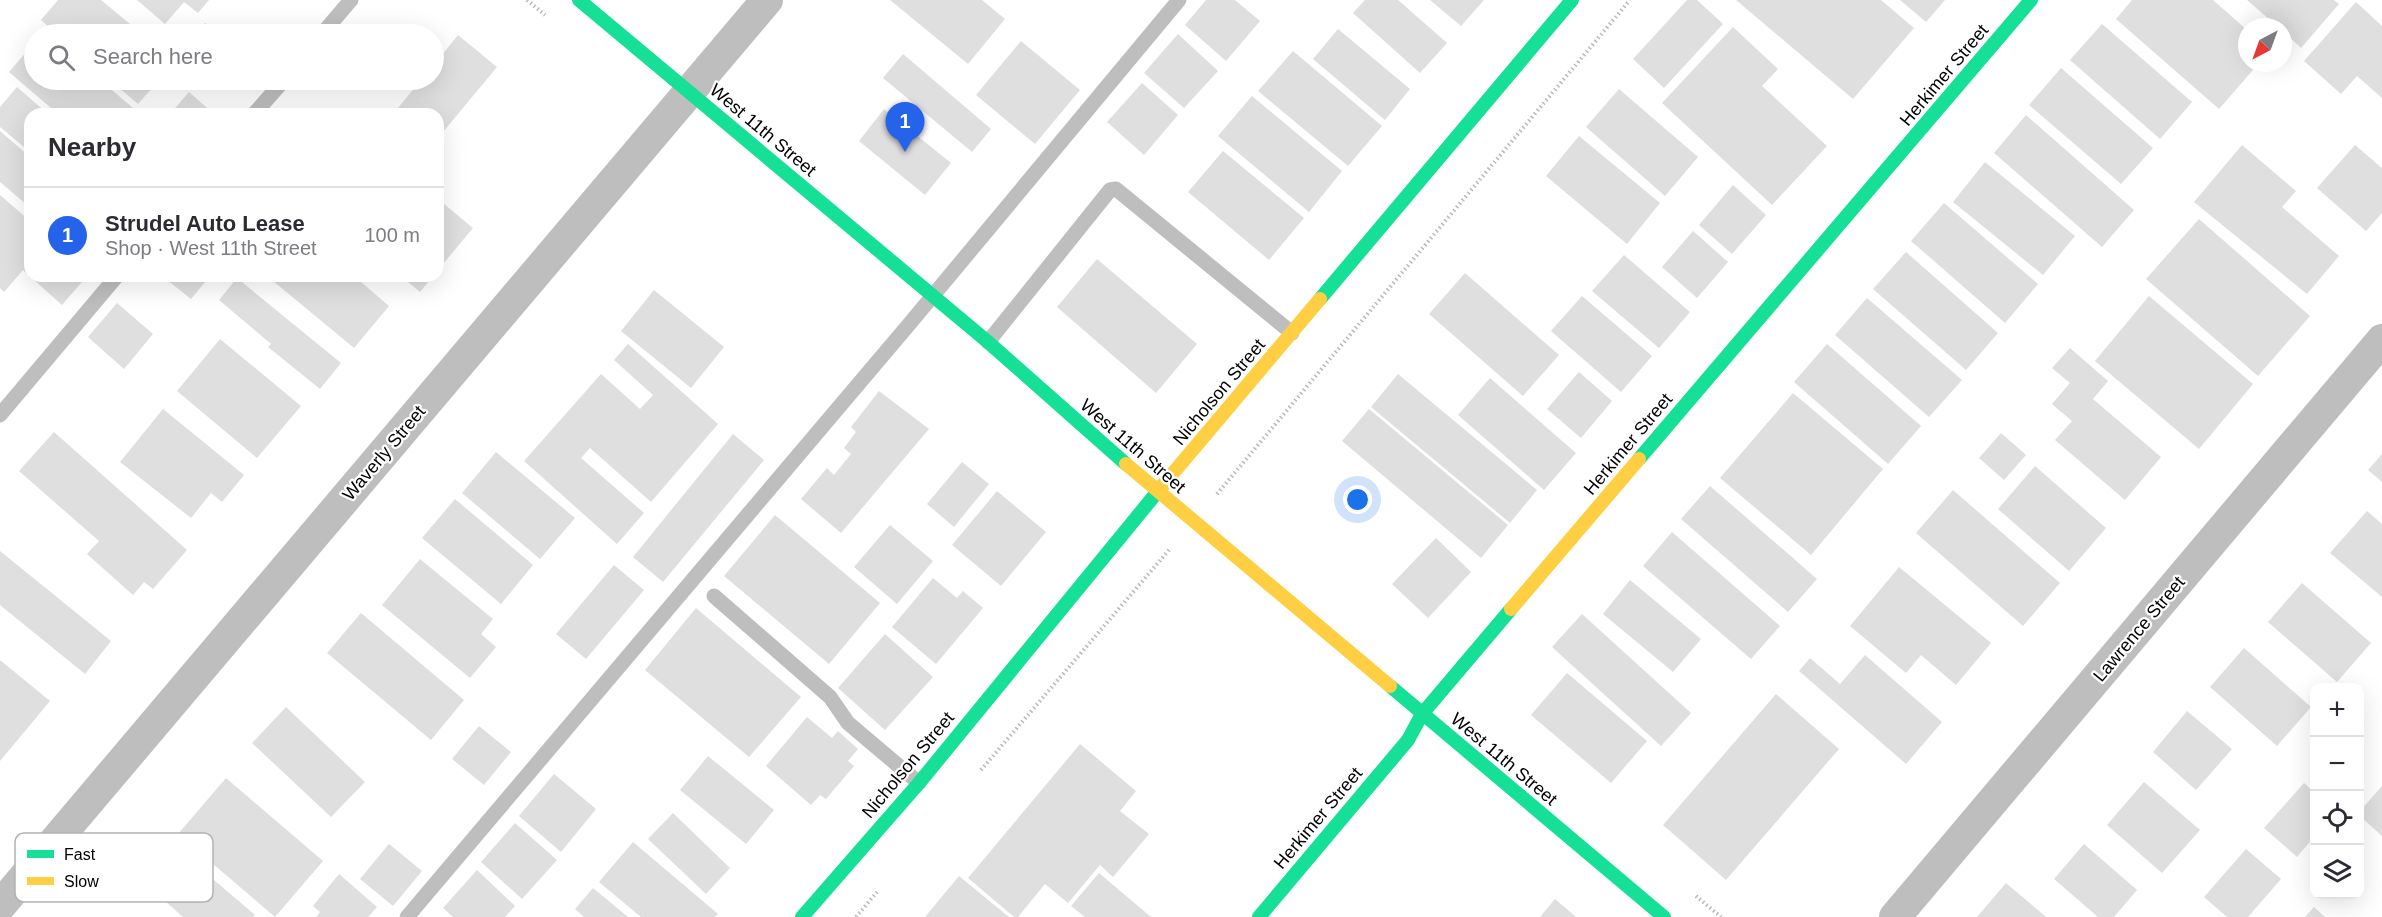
<!DOCTYPE html>
<html lang="en">
<head>
<meta charset="utf-8">
<style>
	body { margin:0; font-family:Helvetica,sans-serif; background:#f2f2f3; color:#2b2b33 }
	.controls { position:absolute; right:18px; bottom:18px; display:grid; overflow:hidden; border-radius:12px; box-shadow:0 6px 24px #0002 }
	.controls button { width:54px; height:54px; display:grid; place-items:center; padding:0; border:0; border-bottom:2px solid #e1e1e2; background:#fff; color:#2b2b33; font:30px sans-serif }
	.compass { position:absolute; left:2238px; top:18px; width:54px; height:54px; border-radius:50%; background:#fff; box-shadow:0 6px 24px #0002; rotate:221deg }
	.you { position:absolute; left:1358px; top:500px; width:21px; height:21px; margin:-15px; border:4px solid #fff; border-radius:50%; background:#1a73e8; box-shadow:0 0 0 9px #1a73e833 }
	.badge { display:grid; place-items:center; width:39px; height:39px; border-radius:50%; background:#2563eb; color:#fff; font-size:20px; font-weight:700 }
	.pin { position:absolute; translate:-50% -50px; filter:drop-shadow(0 2px 3px #0008) }
	.pin::after { content:''; position:absolute; top:32px; width:21px; height:18px; background:inherit; clip-path:polygon(0 0,100% 0,50% 100%) }
	.list { margin:0; padding:0; list-style:none }
	h2 { display:flex; justify-content:space-between; align-items:center; height:78px; margin:0; padding:0 24px; font-size:26px }
	h2 small { font-size:20px; font-weight:400; color:#7c7c81 }
	.list li { display:grid; grid-template-columns:39px 1fr auto; gap:18px; align-items:center; box-sizing:border-box; height:96px; padding:0 24px; border-top:2px solid #e1e1e2 }
	.list b { display:block; font-size:22px; white-space:nowrap }
	.list p { margin:0; font-size:20px; white-space:nowrap; color:#7c7c81 }
	.list em { font-size:20px; font-style:normal; color:#7c7c81 }
	.icon { flex:none; width:33px; height:33px; fill:none; stroke:currentColor; stroke-width:2; stroke-linecap:round; stroke-linejoin:round }
	.map { position:relative; flex:none; width:2382px; height:917px; overflow:hidden }
	.search { position:absolute; background:#fff; box-shadow:0 6px 24px #0002; left:24px; top:24px; width:420px; height:66px; display:flex; align-items:center; gap:15px; box-sizing:border-box; padding:0 21px; border-radius:33px; color:#7c7c81; font-size:22px }
	.panel { position:absolute; background:#fff; box-shadow:0 6px 24px #0002; left:24px; top:108px; width:420px; height:174px; border-radius:18px }
	.map>svg:first-child { display:block }
	.building { fill:#dfdfdf }
	.lines { fill:none; stroke-linecap:round; stroke-linejoin:round }
	.path { stroke:#b9b9b9; stroke-width:4; stroke-dasharray:1.5 3; stroke-linecap:butt }
	.lane { stroke:#bebebe; stroke-width:15 }
	.street { stroke:#bebebe; stroke-width:32 }
	.fast { stroke:#16e098; stroke-width:14 }
	.slow { stroke:#ffcf43; stroke-width:14 }
	.labels { text-anchor:middle; dominant-baseline:central; stroke-width:4.5; stroke-linejoin:round; paint-order:stroke }
	.street-label { font-size:18px; fill:#000; stroke:#fff }
	.key { fill:#fff; stroke:#b2b2b2; stroke-width:1.5 }
	.key-label { font-size:16px; fill:#000 }
</style>
</head>
<body>
<div class="map">
<svg width="2382" height="917" viewBox="0 0 2382 917">
	<rect width="100%" height="100%" fill="#fff"/>
	<!-- building -->
	<g class="building">
		<polygon points="58,0 101,0 142,34 57,34 41,20"/>
		<polygon points="137,0 209,0 198,13 184,2 165,24"/>
		<polygon points="890,0 982,0 1005,19 968,64"/>
		<polygon points="1206,0 1235,0 1260,21 1226,61 1185,25"/>
		<polygon points="1365,0 1398,0 1447,43 1420,73 1353,13"/>
		<polygon points="1430,0 1484,0 1461,26"/>
		<polygon points="1687,0 1697,0 1723,24 1664,88 1633,59"/>
		<polygon points="1736,0 1881,0 1914,28 1853,99"/>
		<polygon points="1900,0 1945,0 1926,22"/>
		<polygon points="2132,0 2213,0 2247,30 2247,63 2259,63 2219,109 2116,19"/>
		<polygon points="2247,0 2334,0 2339,4 2301,48 2283,31 2283,27 2278,27"/>
		<polygon points="2356,2 2382,26 2382,98 2357,76 2341,94 2304,61"/>
		<polygon points="205,23 226,34 199,34"/>
		<polygon points="2102,24 2192,102 2160,139 2070,60"/>
		<polygon points="1733,27 1778,69 1762,86 1827,146 1772,205 1662,103"/>
		<polygon points="1338,29 1410,89 1385,120 1313,59"/>
		<polygon points="1178,34 1218,71 1184,108 1144,73"/>
		<polygon points="458,35 497,67 438,138 438,114 393,114 421,80 434,80 434,65"/>
		<polygon points="1021,41 1080,90 1035,144 976,95"/>
		<polygon points="34,43 34,80 100,80 133,108 128,114 58,114 9,72"/>
		<polygon points="1293,51 1382,126 1348,166 1258,91"/>
		<polygon points="903,54 991,129 972,152 883,78"/>
		<polygon points="2061,68 2153,148 2121,184 2029,105"/>
		<polygon points="110,80 159,80 138,104"/>
		<polygon points="1142,83 1178,115 1144,155 1107,122"/>
		<polygon points="17,87 48,114 30,114 30,152 0,127 0,107"/>
		<polygon points="1619,89 1698,157 1665,196 1586,127"/>
		<polygon points="189,92 214,114 170,114"/>
		<polygon points="1252,96 1342,171 1309,212 1218,136"/>
		<polygon points="884,109 951,163 925,195 859,141"/>
		<polygon points="2026,115 2134,210 2102,247 1994,153"/>
		<polygon points="0,131 30,157 30,202 27,205 0,182"/>
		<polygon points="1579,136 1660,203 1627,244 1546,176"/>
		<polygon points="2242,145 2296,191 2282,207 2339,256 2307,294 2194,202"/>
		<polygon points="2355,145 2382,168 2382,213 2366,231 2317,188"/>
		<polygon points="1223,151 1304,218 1269,260 1188,192"/>
		<polygon points="1985,162 2075,236 2043,275 1953,202"/>
		<polygon points="1733,185 1766,215 1732,254 1699,225"/>
		<polygon points="0,195 30,221 30,276 87,276 62,305 23,270 4,292 0,288"/>
		<polygon points="438,199 473,228 438,270"/>
		<polygon points="1944,203 2038,284 2005,323 1911,241"/>
		<polygon points="2199,219 2310,316 2258,376 2146,279"/>
		<polygon points="1693,231 1728,262 1697,298 1662,267"/>
		<polygon points="1906,252 1998,333 1966,370 1873,289"/>
		<polygon points="1624,255 1690,312 1659,348 1592,291"/>
		<polygon points="1097,259 1197,344 1156,393 1057,307"/>
		<polygon points="1465,273 1559,355 1523,396 1429,314"/>
		<polygon points="162,276 210,276 191,299"/>
		<polygon points="267,276 354,276 389,306 354,348"/>
		<polygon points="401,276 433,276 420,292"/>
		<polygon points="237,278 341,363 320,389 268,347 271,344 219,300"/>
		<polygon points="654,290 724,347 691,388 621,331"/>
		<polygon points="1582,296 1652,356 1621,392 1551,331"/>
		<polygon points="2149,296 2253,384 2199,449 2095,361"/>
		<polygon points="1867,298 1962,380 1929,417 1835,335"/>
		<polygon points="117,303 153,334 124,369 88,337"/>
		<polygon points="220,339 301,406 257,458 177,391"/>
		<polygon points="628,344 718,424 651,502 590,448 581,458 644,513 617,544 524,461 601,374 640,409 653,395 614,360"/>
		<polygon points="1827,344 1921,426 1888,464 1794,382"/>
		<polygon points="2070,348 2108,381 2093,399 2161,457 2125,500 2055,440 2072,421 2052,404 2070,383 2052,368"/>
		<polygon points="1579,372 1612,401 1581,438 1547,409"/>
		<polygon points="1398,374 1537,490 1510,523 1371,407"/>
		<polygon points="1490,378 1576,453 1544,490 1458,415"/>
		<polygon points="879,391 929,429 841,533 801,499 827,468 834,475 851,454 844,448 856,432 851,427"/>
		<polygon points="1793,393 1883,469 1811,555 1720,478"/>
		<polygon points="163,409 244,475 222,502 211,493 191,518 120,462"/>
		<polygon points="1369,409 1508,525 1481,558 1342,441"/>
		<polygon points="54,432 187,550 153,589 144,582 133,595 87,554 99,541 19,471"/>
		<polygon points="2001,433 2026,455 2004,480 1979,458"/>
		<polygon points="733,434 764,460 663,582 633,557"/>
		<polygon points="496,452 575,518 540,559 462,493"/>
		<polygon points="2382,454 2382,482 2368,470"/>
		<polygon points="962,462 989,484 954,527 927,504"/>
		<polygon points="2035,466 2106,528 2069,571 1998,509"/>
		<polygon points="1710,486 1817,579 1788,612 1681,519"/>
		<polygon points="1953,490 2060,583 2023,626 1916,533"/>
		<polygon points="997,491 1046,532 1001,586 952,545"/>
		<polygon points="455,499 533,565 501,604 422,538"/>
		<polygon points="2367,511 2382,524 2382,597 2330,553"/>
		<polygon points="775,515 880,603 829,664 724,576"/>
		<polygon points="890,525 933,561 897,604 854,567"/>
		<polygon points="1672,532 1780,626 1751,659 1643,566"/>
		<polygon points="1436,538 1471,572 1428,618 1392,584"/>
		<polygon points="0,551 111,641 85,674 0,605"/>
		<polygon points="420,559 493,619 481,634 496,647 470,678 382,605"/>
		<polygon points="614,565 644,590 586,659 556,634"/>
		<polygon points="1899,567 1991,643 1956,685 1921,655 1906,673 1850,626"/>
		<polygon points="933,578 957,598 963,591 983,608 936,664 892,627"/>
		<polygon points="1630,580 1701,639 1673,672 1603,614"/>
		<polygon points="2302,583 2371,643 2337,682 2268,622"/>
		<polygon points="696,608 801,697 749,757 645,670"/>
		<polygon points="361,613 464,700 431,740 327,653"/>
		<polygon points="1582,614 1691,713 1661,746 1552,647"/>
		<polygon points="885,634 933,677 885,730 838,688"/>
		<polygon points="2244,648 2311,707 2277,746 2210,687"/>
		<polygon points="1865,655 1942,722 1906,764 1799,671 1810,658 1840,684"/>
		<polygon points="0,660 50,701 0,761"/>
		<polygon points="1567,673 1647,741 1611,783 1531,715"/>
		<polygon points="1776,694 1839,749 1726,880 1663,825"/>
		<polygon points="286,707 365,782 331,817 252,743"/>
		<polygon points="2187,711 2232,749 2196,790 2153,752"/>
		<polygon points="807,717 832,738 838,731 858,749 848,761 854,766 826,799 820,795 811,805 766,766"/>
		<polygon points="479,726 511,752 484,785 452,759"/>
		<polygon points="1080,744 1136,791 1120,811 1149,834 1113,877 1100,865 1068,903 1045,884 1018,917 1014,917 968,878"/>
		<polygon points="708,756 774,810 746,844 680,790"/>
		<polygon points="554,774 596,809 561,852 519,816"/>
		<polygon points="226,778 323,861 275,917 178,834"/>
		<polygon points="2144,782 2200,830 2162,873 2107,825"/>
		<polygon points="2304,783 2314,792 2314,837 2297,857 2264,828"/>
		<polygon points="2382,786 2382,836 2360,816 2360,811"/>
		<polygon points="673,813 730,868 706,894 648,839"/>
		<polygon points="515,823 557,860 522,899 481,862"/>
		<polygon points="633,842 718,914 715,917 641,917 599,882"/>
		<polygon points="389,844 422,871 393,906 360,879"/>
		<polygon points="2084,844 2137,890 2114,917 2098,917 2054,879"/>
		<polygon points="2246,849 2281,879 2248,917 2227,917 2204,897"/>
		<polygon points="180,851 255,915 253,917 183,917 149,887"/>
		<polygon points="477,870 515,906 505,917 453,917 443,908"/>
		<polygon points="1099,873 1151,917 1085,917 1071,906"/>
		<polygon points="339,874 377,907 368,917 316,917 320,912 313,906"/>
		<polygon points="959,876 1009,917 925,917"/>
		<polygon points="2006,883 2046,917 1977,917"/>
		<polygon points="593,888 628,917 584,917 575,909"/>
		<polygon points="1555,899 1576,917 1540,917"/>
		<polygon points="2314,907 2325,917 2305,917"/>
	</g>
	<g class="lines">
		<!-- path -->
		<g class="path">
			<polyline points="527,0 545,15"/>
			<polyline points="1217,494 1630,0"/>
			<polyline points="981,770 1169,550"/>
			<polyline points="1696,896 1721,917"/>
			<polyline points="856,917 877,892"/>
		</g>
		<!-- lane -->
		<g class="lane">
			<polyline points="322,34 351,0"/>
			<polyline points="254,114 284,80"/>
			<polyline points="988,342 1110,190 1116,189 1292,333"/>
			<polyline points="0,415 117,276"/>
			<polyline points="714,596 830,697 848,723 919,783"/>
			<polyline points="407,917 911,322 1179,0"/>
		</g>
		<!-- street -->
		<g class="street">
			<polyline points="0,906 767,0"/>
			<polyline points="1895,917 2382,340"/>
		</g>
		<!-- fast -->
		<g class="fast">
			<polyline points="579,0 988,342 1126,464"/>
			<polyline points="1320,299 1572,0"/>
			<polyline points="1639,459 2031,0"/>
			<polyline points="1390,686 1664,917"/>
			<polyline points="802,917 919,783 1163,485"/>
			<polyline points="1259,917 1408,740 1422,714 1511,609"/>
		</g>
		<!-- slow -->
		<g class="slow">
			<polyline points="1126,464 1390,686"/>
			<polyline points="1163,485 1320,299"/>
			<polyline points="1511,609 1639,459"/>
		</g>
	</g>
	<g class="labels">
		<!-- street labels -->
		<g class="street-label">
			<text transform="translate(1944 75) rotate(-50)">Herkimer Street</text>
			<text transform="translate(763 130) rotate(40)">West 11th Street</text>
			<text transform="translate(1219 392) rotate(-50)">Nicholson Street</text>
			<text transform="translate(1628 444) rotate(-50)">Herkimer Street</text>
			<text transform="translate(1133 446) rotate(41)">West 11th Street</text>
			<text transform="translate(384 453) rotate(-50)">Waverly Street</text>
			<text transform="translate(2139 629) rotate(-50)">Lawrence Street</text>
			<text transform="translate(1504 759) rotate(40)">West 11th Street</text>
			<text transform="translate(908 765) rotate(-50)">Nicholson Street</text>
			<text transform="translate(1318 818) rotate(-50)">Herkimer Street</text>
		</g>
	</g>
	<!-- legend -->
	<rect x="15" y="833" width="198" height="69" rx="9" class="key"/>
	<rect x="27" y="850" width="27" height="8" fill="#16e098"/>
	<rect x="27" y="877" width="27" height="8" fill="#ffcf43"/>
	<g class="key-label">
		<text x="64" y="860">Fast</text>
		<text x="64" y="887">Slow</text>
	</g>
</svg>
<div class="controls">
<button>+</button>
<button>−</button>
<button><svg class="icon" aria-label="locate" viewBox="0 0 24 24"><circle cx="12" cy="12" r="6"/><path d="M12 2v4M12 18v4M2 12h4M18 12h4"/></svg></button>
<button><svg class="icon" aria-label="layers" viewBox="0 0 24 24"><path d="M12 4l9 5-9 5-9-5zM3 14l9 5 9-5"/></svg></button>
</div>
<svg class="compass" viewBox="-18 -18 36 36"><path d="M0-13l5 13h-10z" fill="#e53935"/><path d="M0 13l5-13h-10z" fill="#7c7c81"/></svg>
<div class="you"></div>
<div class="pin badge" style="left:905px;top:152px">1</div>
<div class="search"><svg class="icon" aria-label="search" viewBox="0 0 24 24"><circle cx="10" cy="10" r="6"/><path d="M15 15l6 6"/></svg>Search here</div>
<section class="panel">
<h2>Nearby<small></small></h2>
<ul class="list">
<li><span class="badge">1</span><div><b>Strudel Auto Lease</b><p>Shop · West 11th Street</p></div><em>100 m</em></li>
</ul>
</section>
</div>
</body>
</html>
